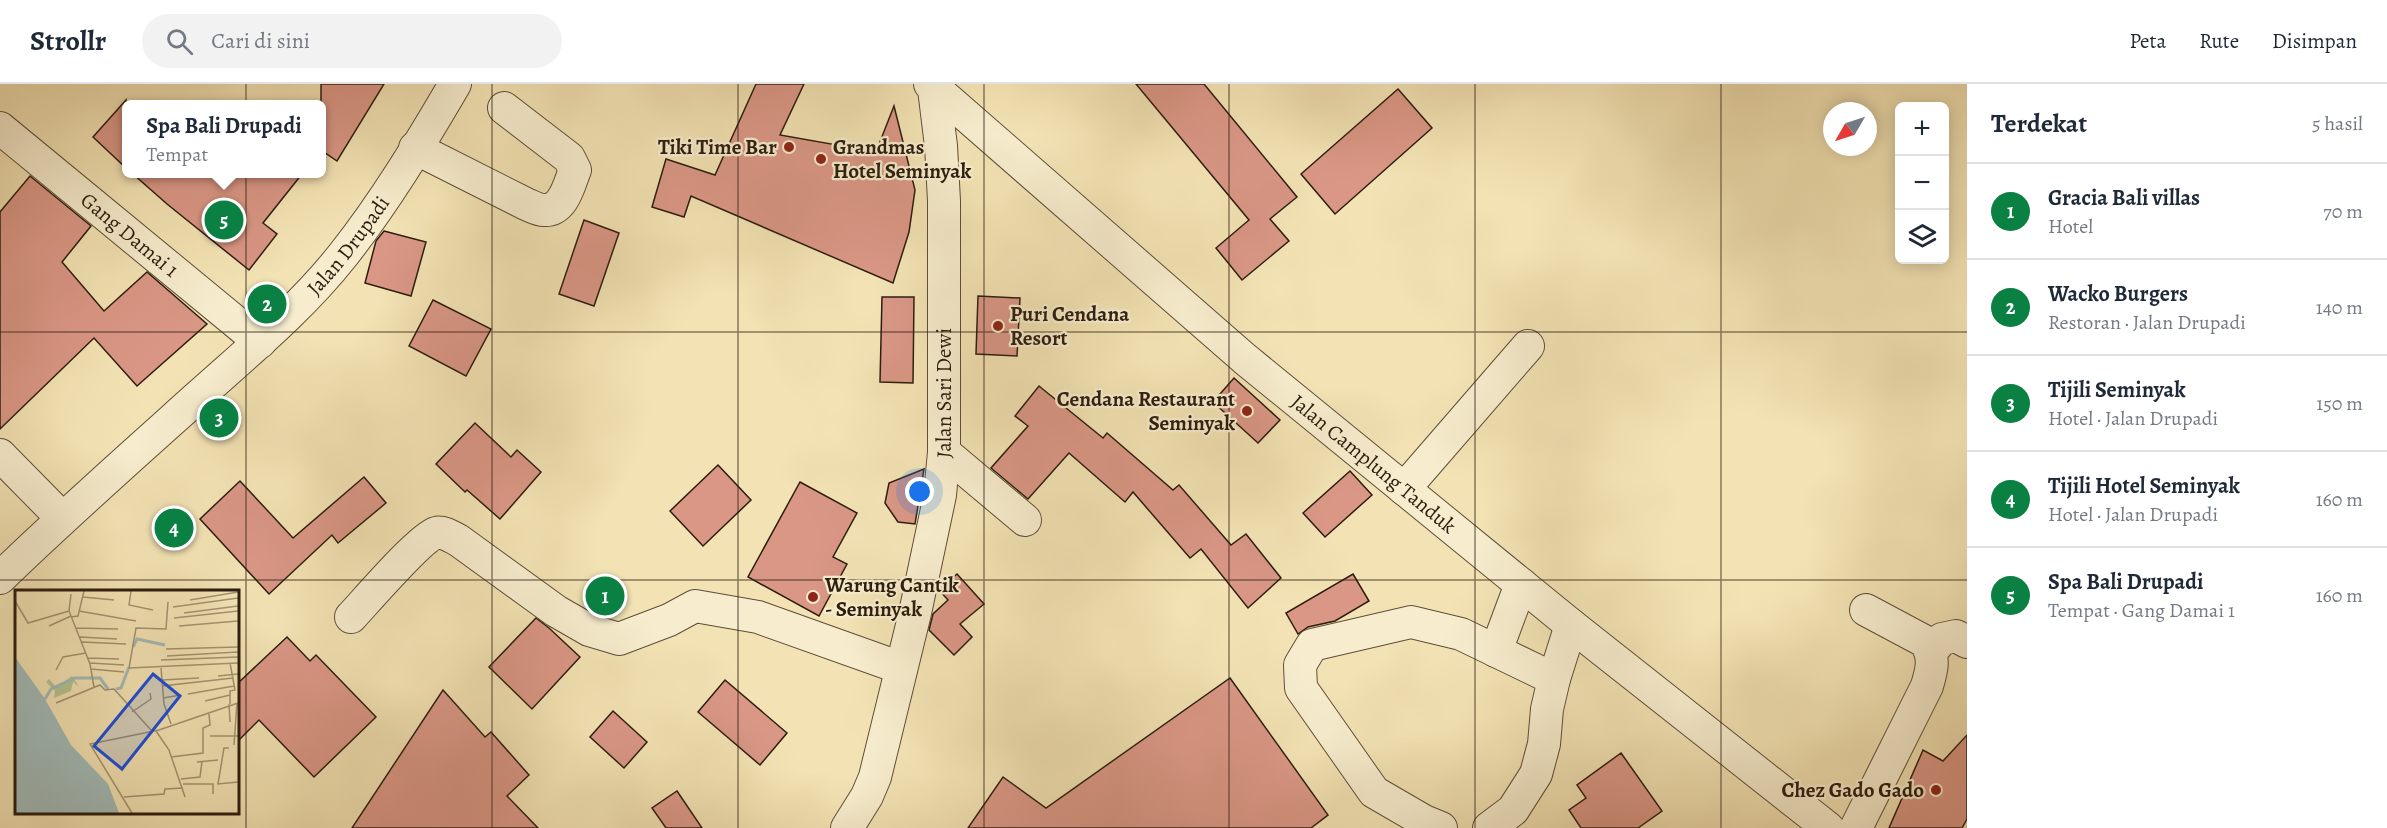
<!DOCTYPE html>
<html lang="id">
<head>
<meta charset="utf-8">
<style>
	body { margin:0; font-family:Alegreya,serif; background:#f2f2f3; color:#1f2937 }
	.controls { position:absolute; right:18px; top:18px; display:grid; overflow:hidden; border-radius:9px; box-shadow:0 3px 15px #0003 }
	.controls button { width:54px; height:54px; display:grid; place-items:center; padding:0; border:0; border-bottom:2px solid #e0e1e3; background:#fff; color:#1f2937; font:30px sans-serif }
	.compass { position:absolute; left:1823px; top:18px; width:54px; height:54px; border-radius:50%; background:#fff; box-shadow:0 3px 15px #0003; rotate:231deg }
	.you { position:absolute; left:920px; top:408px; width:21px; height:21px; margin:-15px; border:4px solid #fff; border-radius:50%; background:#1a73e8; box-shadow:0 0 0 9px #1a73e833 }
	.badge { display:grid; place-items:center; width:39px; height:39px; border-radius:50%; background:#0b8043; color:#fff; font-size:20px; font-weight:700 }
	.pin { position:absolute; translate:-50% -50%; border:3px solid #fff; box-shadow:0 2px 6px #0006 }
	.popup { position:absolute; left:122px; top:16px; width:204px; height:78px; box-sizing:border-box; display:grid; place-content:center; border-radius:9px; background:#fff; filter:drop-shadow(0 2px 4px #0005); font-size:20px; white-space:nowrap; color:#747a83 }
	.popup b { font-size:22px; color:#1f2937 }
	.popup::after { content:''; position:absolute; left:50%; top:100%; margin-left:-12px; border:12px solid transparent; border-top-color:#fff }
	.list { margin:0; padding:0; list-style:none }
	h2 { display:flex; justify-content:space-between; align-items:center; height:78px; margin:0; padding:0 24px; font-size:26px }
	h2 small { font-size:20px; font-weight:400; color:#747a83 }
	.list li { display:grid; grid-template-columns:39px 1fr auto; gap:18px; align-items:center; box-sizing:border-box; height:96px; padding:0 24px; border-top:2px solid #e0e1e3 }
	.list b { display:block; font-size:22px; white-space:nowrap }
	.list p { margin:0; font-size:20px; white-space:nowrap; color:#747a83 }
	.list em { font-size:20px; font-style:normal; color:#747a83 }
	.icon { flex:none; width:33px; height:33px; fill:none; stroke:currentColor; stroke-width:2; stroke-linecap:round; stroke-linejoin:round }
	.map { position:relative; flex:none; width:1967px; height:744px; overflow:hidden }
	header { display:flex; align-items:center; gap:36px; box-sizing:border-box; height:84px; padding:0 30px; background:#fff; border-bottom:2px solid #e0e1e3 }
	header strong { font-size:28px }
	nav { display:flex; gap:33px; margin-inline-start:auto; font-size:21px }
	.search { width:420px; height:54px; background:#f2f2f3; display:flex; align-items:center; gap:15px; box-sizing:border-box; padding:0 21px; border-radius:33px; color:#747a83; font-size:22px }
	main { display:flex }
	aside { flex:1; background:#fff }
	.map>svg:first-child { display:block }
	.building { fill:#da9786; stroke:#2c1d0f; stroke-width:1.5 }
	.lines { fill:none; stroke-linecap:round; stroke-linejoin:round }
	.minor-casing { stroke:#5e4e38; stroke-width:34 }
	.minor { stroke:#f7edce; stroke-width:32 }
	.grid { fill:none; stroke:#2c1d0f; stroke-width:1.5; stroke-opacity:0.55 }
	.poi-dot { fill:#8f2418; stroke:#f7edce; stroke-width:2 }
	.labels { text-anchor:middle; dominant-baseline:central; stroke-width:4.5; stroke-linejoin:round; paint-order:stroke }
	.poi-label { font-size:21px; font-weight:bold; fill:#2c1d0f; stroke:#f7edce; text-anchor:end }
	.street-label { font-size:21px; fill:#2c1d0f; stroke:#f7edce }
	.inset-river { fill:none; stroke:#a1bbb9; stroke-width:3 }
	.inset-road { fill:none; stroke:#a39472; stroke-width:1.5 }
	.view { fill:#1d4ed8; fill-opacity:0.15; stroke:#1d4ed8; stroke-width:3 }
	.inset-edge { fill:none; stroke:#2c1d0f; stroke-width:3 }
</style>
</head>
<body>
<header>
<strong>Strollr</strong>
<div class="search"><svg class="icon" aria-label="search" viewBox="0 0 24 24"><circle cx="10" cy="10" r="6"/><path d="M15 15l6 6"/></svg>Cari di sini</div>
<nav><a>Peta</a><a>Rute</a><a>Disimpan</a></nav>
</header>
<main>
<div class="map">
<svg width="1967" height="744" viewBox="0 0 1967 744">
	<rect width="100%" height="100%" fill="#f3e3b4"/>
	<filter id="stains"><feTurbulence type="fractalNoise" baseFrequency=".00333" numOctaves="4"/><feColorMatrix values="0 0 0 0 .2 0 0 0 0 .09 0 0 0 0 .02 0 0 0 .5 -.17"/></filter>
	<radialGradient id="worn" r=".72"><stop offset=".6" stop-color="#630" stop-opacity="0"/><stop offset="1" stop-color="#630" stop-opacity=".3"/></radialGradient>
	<!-- building -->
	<g class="building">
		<polygon points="321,0 384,0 337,77 321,66"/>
		<polygon points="756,0 804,0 780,51 876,68 894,22 915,106 909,148 893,199 691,112 684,133 652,123 666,75 715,91"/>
		<polygon points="1136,0 1204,0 1297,113 1270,135 1289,157 1242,196 1216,164 1249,136"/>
		<polygon points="1398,5 1432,44 1335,130 1301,90"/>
		<polygon points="126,16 126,84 93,53"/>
		<polygon points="133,90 302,90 263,139 277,150 249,186 167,120"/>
		<polygon points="30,92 91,142 62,178 104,227 147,188 207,240 137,302 94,254 0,345 0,128"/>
		<polygon points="584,136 619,149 594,222 559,210"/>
		<polygon points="384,147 426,158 411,212 365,199 376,157"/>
		<polygon points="978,212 1020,214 1017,272 976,270"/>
		<polygon points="882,213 914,213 913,299 880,298"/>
		<polygon points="433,216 491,245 466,292 409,262"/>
		<polygon points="1234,294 1280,336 1258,359 1213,318"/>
		<polygon points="1039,302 1103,354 1107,349 1173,406 1179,401 1231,461 1246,450 1281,494 1248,524 1201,465 1190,474 1133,408 1125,418 1069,369 1028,415 991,384 1028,342 1015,332"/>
		<polygon points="475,339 511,373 517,366 541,388 500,435 467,406 465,408 436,380"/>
		<polygon points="718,381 751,416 703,462 670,427"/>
		<polygon points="924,385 915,440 898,438 885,419 889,399"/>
		<polygon points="1350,387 1372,411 1325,453 1303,429"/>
		<polygon points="364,393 386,419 338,459 332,451 269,510 200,435 240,397 293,454"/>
		<polygon points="800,398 857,429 833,473 847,480 819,532 748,493"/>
		<polygon points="957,490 984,520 960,540 972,553 954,571 929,546 933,530 948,516 939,506"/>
		<polygon points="1353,490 1369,517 1335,537 1308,543 1298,550 1286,529"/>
		<polygon points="536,534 549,544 580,573 532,625 489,583"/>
		<polygon points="287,553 310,577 316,571 376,633 314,693 259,636 237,658 237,600"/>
		<polygon points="1230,594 1328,731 1311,744 968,744 1003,693 1046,724"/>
		<polygon points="725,596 787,649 760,681 698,628"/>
		<polygon points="443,606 485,653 491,648 529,691 507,712 538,744 352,744"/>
		<polygon points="613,627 647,658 624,684 590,653"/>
		<polygon points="1967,651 1967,735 1962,744 1889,744 1923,666 1943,677"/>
		<polygon points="1621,669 1662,727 1638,744 1581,744 1569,726 1586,714 1577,701"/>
		<polygon points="677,707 702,744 666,744 652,724"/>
	</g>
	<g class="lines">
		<defs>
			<g id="minor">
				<path id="s1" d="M930 0 1245 275 1571 541 1828 744"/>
				<path id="s2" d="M0 44 260 258"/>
				<path d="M415 64 526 120C531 122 538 126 544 126 564 127 569 100 575 86L569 74 504 24"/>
				<polyline points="944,368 1025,436"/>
				<polyline points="0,371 62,434"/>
				<polyline points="1404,405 1528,262"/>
				<path id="s3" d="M0 494C65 431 133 371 201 310 250 266 302 223 343 171 385 118 421 58 455 0"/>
				<path d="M351 533C366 517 420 454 436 449 443 447 452 453 458 456L556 527 589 546 619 555 669 536 695 522 758 533 901 584"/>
				<polyline points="1496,567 1521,500"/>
				<polyline points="1931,568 1942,555 1956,552 1967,558"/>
				<path id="s4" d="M847 744 867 712 875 693 915 529 940 411 944 368V117L941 62 934 5"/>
				<polyline points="1441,744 1424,737 1374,708 1301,604 1300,581 1312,561 1411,538 1461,550 1554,595"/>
				<polyline points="1489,744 1513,726 1536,690 1544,660 1547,625 1554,595 1571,541"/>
				<path d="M1856 744 1927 602C1932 585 1935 575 1926 558L1866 526"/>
			</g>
		</defs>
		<!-- minor casing -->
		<use href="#minor" class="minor-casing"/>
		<!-- minor -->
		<use href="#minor" class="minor"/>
	</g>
	<!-- grid -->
	<path class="grid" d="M246 0V744M492 0V744M738 0V744M984 0V744M1229 0V744M1475 0V744M1721 0V744M0 248H1967M0 496H1967"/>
	<!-- markers -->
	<g class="poi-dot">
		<circle cx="789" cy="63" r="6"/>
		<circle cx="821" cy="75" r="6"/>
		<circle cx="998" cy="242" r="6"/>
		<circle cx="1247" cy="327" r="6"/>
		<circle cx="813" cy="513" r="6"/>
		<circle cx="1936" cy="706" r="6"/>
	</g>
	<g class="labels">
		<!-- poi labels -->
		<g class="poi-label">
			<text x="777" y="63">Tiki Time Bar</text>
			<text x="833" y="63" text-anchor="start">Grandmas<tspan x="833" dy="24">Hotel Seminyak</tspan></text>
			<text x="1010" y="230" text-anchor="start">Puri Cendana<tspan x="1010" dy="24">Resort</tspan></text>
			<text x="1235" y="315">Cendana Restaurant<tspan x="1235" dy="24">Seminyak</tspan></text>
			<text x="825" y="501" text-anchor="start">Warung Cantik<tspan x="825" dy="24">- Seminyak</tspan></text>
			<text x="1924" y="706">Chez Gado Gado</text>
		</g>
		<!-- street labels -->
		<g class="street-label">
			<text stroke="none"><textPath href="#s2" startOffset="168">Gang Damai 1</textPath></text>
			<text stroke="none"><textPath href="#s3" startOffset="482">Jalan Drupadi</textPath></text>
			<text stroke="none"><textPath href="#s4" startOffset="450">Jalan Sari Dewi</textPath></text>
			<text stroke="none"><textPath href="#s1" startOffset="584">Jalan Camplung Tanduk</textPath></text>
		</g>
	</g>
	<!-- overview -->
	<g transform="translate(15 506)">
		<rect width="224" height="224" fill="#f3e3b4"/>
		<path d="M57 86 64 97 58 92 56 101 39 108 40 101 31 92 34 89 41 97Z" fill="#b4c592"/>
		<path d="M0 67 30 109 56 155 93 194 104 223H0Z" fill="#a1bbb9"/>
		<path class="inset-river" d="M118 57 122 49 150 55M101 99 106 98 114 77M30 109 36 99 60 88H85L93 99"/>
		<path class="inset-road" d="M116 1 114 15 138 20M56 4 54 21 75 74 79 97M68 7 99 10M175 10 223 2M0 11 13 33 54 21M153 12 151 39 121 38 114 78 223 73M158 17 223 8M64 21 121 31M169 23 223 16M56 27 63 26 69 1M159 28 223 21M34 36 56 26M164 36 223 31M61 38 103 39M65 47 102 49M67 52 111 54M151 59 223 57M152 66 223 62M73 68 104 69M146 70 223 67M75 73 109 75M146 78 149 114 156 134M76 79 109 82M41 80 48 67 71 63M203 86 223 84M147 90 184 88M147 96 218 88M173 104 219 96M148 108 166 105M190 111 215 105M41 113 85 95 90 100 99 99 136 140M214 114 215 132M215 114V101L220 100 215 73M117 122 136 109 135 103M141 141 154 160 170 207M195 146H223M219 155 222 113M214 158H209L203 194 223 192M156 167 188 163V138L195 135 194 124M182 172 203 170M166 189 185 187 187 171M168 194H198V204M109 207 149 204 150 199 168 198M117 223 75 154 144 140 223 113"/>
		<path class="view" d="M138 84 165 106 107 179 79 156Z"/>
		<rect width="224" height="224" class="inset-edge"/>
	</g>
	<rect width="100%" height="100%" filter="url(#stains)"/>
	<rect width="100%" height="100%" fill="url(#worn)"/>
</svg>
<div class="controls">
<button>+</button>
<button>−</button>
<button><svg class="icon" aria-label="layers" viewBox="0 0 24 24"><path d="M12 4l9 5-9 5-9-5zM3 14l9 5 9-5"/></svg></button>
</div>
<svg class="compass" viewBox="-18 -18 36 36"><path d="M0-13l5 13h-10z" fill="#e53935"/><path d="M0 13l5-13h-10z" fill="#747a83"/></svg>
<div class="you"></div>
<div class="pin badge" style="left:605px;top:512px">1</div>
<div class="pin badge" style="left:267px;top:220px">2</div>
<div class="pin badge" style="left:219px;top:334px">3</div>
<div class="pin badge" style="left:174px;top:444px">4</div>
<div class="pin badge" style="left:224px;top:136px">5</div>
<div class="popup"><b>Spa Bali Drupadi</b>Tempat</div>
</div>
<aside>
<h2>Terdekat<small>5 hasil</small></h2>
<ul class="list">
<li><span class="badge">1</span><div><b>Gracia Bali villas</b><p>Hotel</p></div><em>70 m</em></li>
<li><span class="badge">2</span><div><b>Wacko Burgers</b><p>Restoran · Jalan Drupadi</p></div><em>140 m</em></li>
<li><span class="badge">3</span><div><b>Tijili Seminyak</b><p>Hotel · Jalan Drupadi</p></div><em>150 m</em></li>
<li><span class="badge">4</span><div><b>Tijili Hotel Seminyak</b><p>Hotel · Jalan Drupadi</p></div><em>160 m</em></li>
<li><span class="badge">5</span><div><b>Spa Bali Drupadi</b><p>Tempat · Gang Damai 1</p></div><em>160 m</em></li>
</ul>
</aside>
</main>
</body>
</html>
